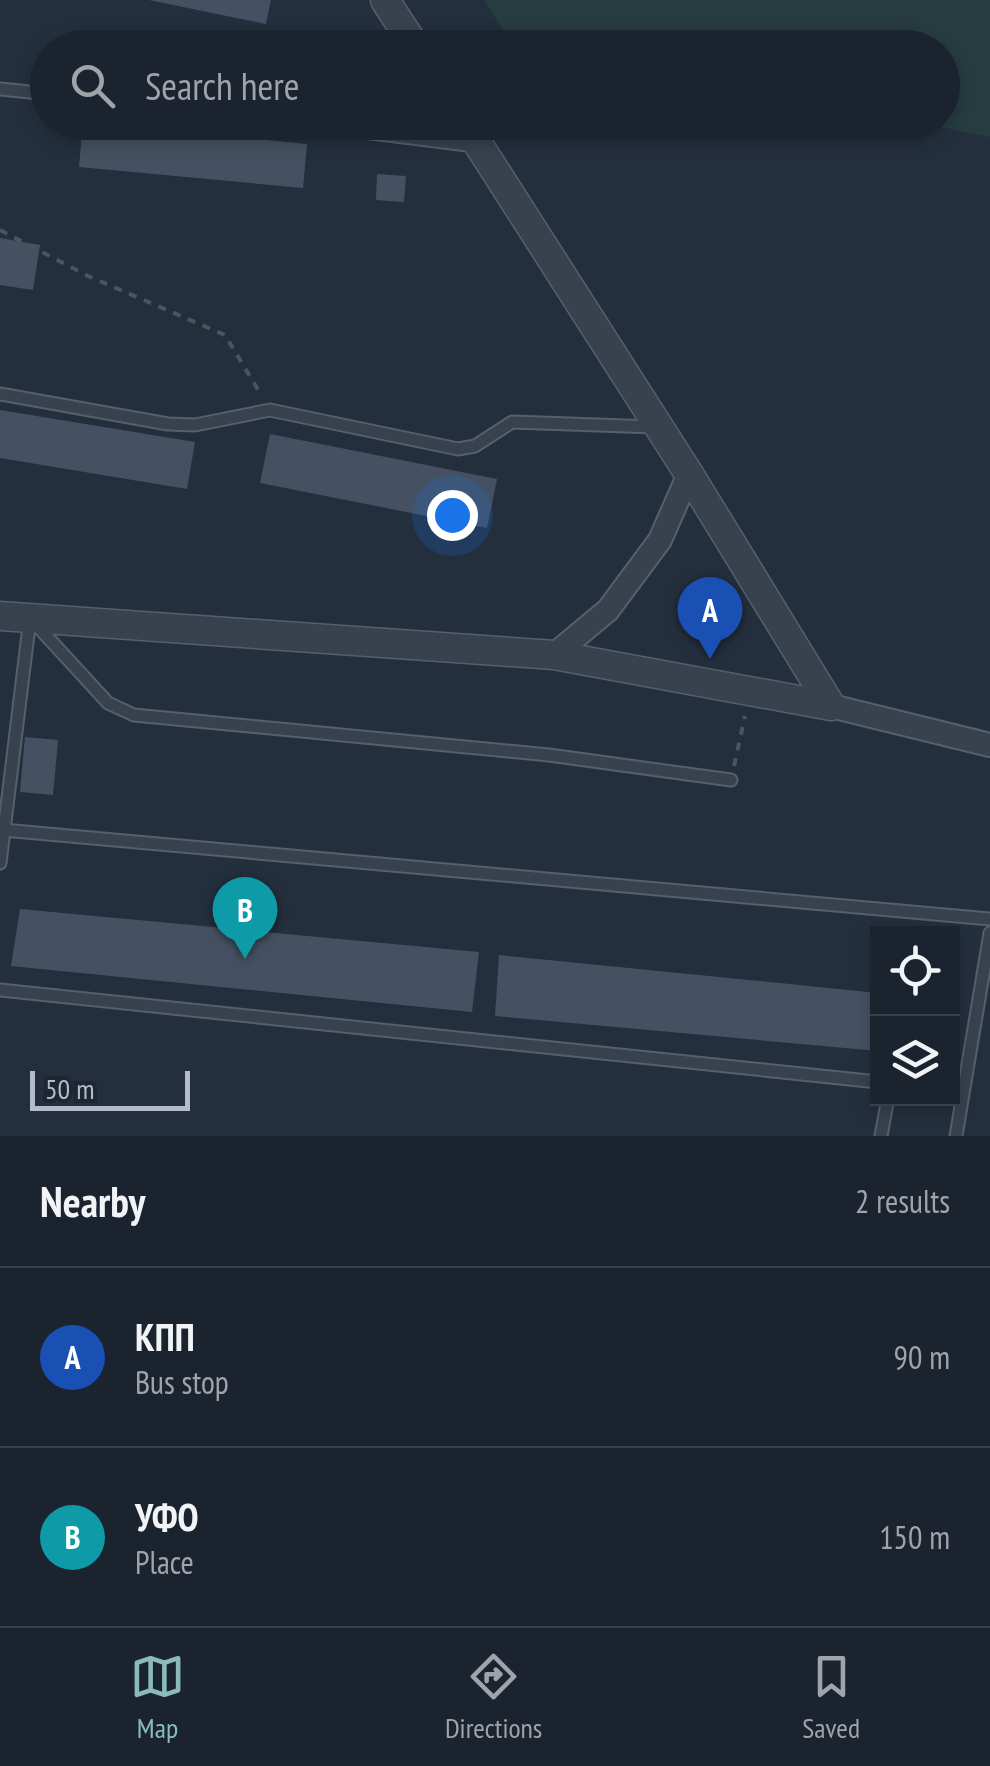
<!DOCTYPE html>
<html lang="en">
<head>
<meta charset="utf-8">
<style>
	body { margin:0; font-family:"PT Sans Narrow",sans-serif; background:#282f3a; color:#f1f3f6 }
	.controls { position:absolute; right:30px; bottom:30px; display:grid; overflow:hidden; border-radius:0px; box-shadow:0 5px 15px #0003 }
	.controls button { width:90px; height:90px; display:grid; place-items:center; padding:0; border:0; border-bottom:2px solid #39404a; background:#1b232e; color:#f1f3f6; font:50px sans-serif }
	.scale { position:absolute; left:30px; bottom:25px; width:160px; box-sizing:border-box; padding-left:10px; border:5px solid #b4bcc9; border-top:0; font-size:28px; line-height:35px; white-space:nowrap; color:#b4bcc9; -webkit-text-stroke:8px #1d2633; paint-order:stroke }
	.you { position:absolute; left:452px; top:515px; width:35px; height:35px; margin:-25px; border:8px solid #fff; border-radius:50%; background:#1a73e8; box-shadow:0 0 0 15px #1a73e833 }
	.badge { display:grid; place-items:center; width:65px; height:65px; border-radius:50%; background:#8bbbb9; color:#fff; font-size:32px; font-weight:700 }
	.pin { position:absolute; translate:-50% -82px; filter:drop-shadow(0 2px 5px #0008) }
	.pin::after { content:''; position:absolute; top:52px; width:35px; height:30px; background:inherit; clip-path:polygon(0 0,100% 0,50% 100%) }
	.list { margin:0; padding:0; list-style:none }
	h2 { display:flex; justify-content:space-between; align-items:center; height:130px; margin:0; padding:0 40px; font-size:42px }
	h2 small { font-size:32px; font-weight:400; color:#a0a4aa }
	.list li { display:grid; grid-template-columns:65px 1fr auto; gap:30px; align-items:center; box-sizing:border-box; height:180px; padding:0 40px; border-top:2px solid #39404a }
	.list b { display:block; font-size:38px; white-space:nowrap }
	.list p { margin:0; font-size:32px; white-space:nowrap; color:#a0a4aa }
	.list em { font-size:32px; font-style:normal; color:#a0a4aa }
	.icon { flex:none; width:55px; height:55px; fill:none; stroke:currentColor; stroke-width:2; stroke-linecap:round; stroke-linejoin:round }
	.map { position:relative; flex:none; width:990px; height:1136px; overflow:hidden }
	.search { position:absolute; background:#1b232e; box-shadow:0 5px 15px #0003; left:30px; right:30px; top:30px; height:110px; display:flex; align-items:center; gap:25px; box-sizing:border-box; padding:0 35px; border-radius:55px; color:#a0a4aa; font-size:38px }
	.sheet { height:490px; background:#1b232e }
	nav { display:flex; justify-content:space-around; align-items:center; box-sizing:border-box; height:140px; border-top:2px solid #39404a; background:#1b232e; font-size:28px; color:#a0a4aa }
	nav a { display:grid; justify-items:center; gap:5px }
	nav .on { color:#8bbbb9 }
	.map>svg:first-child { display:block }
	.green { fill:#263c3f }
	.building { fill:#455162 }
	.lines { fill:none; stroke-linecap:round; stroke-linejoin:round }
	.service-casing { stroke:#565f6c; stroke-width:15 }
	.minor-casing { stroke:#565f6c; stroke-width:26 }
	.tertiary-casing { stroke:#565f6c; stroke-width:31 }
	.path { stroke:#44595c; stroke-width:4; stroke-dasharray:8 8; stroke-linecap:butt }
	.service { stroke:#38414e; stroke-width:11 }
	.minor { stroke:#38414e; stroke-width:22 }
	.tertiary { stroke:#38414e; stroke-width:28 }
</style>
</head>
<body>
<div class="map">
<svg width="990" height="1136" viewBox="0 0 990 1136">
	<rect width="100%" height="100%" fill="#242f3e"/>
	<!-- green -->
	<polygon class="green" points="484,0 990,0 990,137 918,123 942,122 942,48 541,47 511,42"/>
	<!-- building -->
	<g class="building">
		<polygon points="149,0 271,0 266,24"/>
		<polygon points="83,122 307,144 303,188 79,167"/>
		<polygon points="377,174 406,176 404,202 376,200"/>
		<polygon points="0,238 40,245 33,290 0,285"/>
		<polygon points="0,410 195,442 187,489 0,458"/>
		<polygon points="270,434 497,479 487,528 260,483"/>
		<polygon points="25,737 58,740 53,795 20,792"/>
		<polygon points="20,909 479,952 472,1012 11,966"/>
		<polygon points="499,955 878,993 878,1051 495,1016"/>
	</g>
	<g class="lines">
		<defs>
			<g id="service">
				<polyline points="1,89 48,94"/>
				<polyline points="284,122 475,146"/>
				<polyline points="0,394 168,424 195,425 270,410 458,449 475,446 512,422 655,427"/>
				<polyline points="3,830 990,919"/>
				<polyline points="0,863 30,618 108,703 134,715 549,755 731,780"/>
				<polyline points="0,990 878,1082"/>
				<polyline points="881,1136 888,1098"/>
				<polyline points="956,1136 990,933"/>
			</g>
			<g id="minor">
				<polyline points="554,655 608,610 660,540 689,474"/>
				<polyline points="831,706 990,745"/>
			</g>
			<g id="tertiary">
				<polyline points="385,0 416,48"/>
				<polyline points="464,122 689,474 831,706"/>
				<polyline points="0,616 554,655 831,706"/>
			</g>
		</defs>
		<!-- service casing -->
		<use href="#service" class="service-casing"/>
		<!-- minor casing -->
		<use href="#minor" class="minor-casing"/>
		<!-- tertiary casing -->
		<use href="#tertiary" class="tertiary-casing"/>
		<!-- path -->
		<g class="path">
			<polyline points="0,230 88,276 225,335 260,393"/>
			<polyline points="734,766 745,716"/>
		</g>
		<!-- service -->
		<use href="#service" class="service"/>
		<!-- minor -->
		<use href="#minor" class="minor"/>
		<!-- tertiary -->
		<use href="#tertiary" class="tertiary"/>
	</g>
</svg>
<div class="controls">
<button><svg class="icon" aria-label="locate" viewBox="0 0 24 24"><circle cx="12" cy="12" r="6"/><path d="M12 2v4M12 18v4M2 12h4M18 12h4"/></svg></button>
<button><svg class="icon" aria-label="layers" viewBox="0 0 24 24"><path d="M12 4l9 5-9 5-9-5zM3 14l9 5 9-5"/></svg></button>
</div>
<div class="scale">50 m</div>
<div class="you"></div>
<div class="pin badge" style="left:710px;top:659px;background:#1a4fb4">A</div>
<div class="pin badge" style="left:245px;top:959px;background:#0f9aa8">B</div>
<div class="search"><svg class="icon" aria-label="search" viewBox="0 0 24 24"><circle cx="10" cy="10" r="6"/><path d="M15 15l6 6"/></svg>Search here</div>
</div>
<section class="sheet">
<h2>Nearby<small>2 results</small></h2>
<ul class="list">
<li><span class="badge" style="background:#1a4fb4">A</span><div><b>КПП</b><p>Bus stop</p></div><em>90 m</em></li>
<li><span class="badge" style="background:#0f9aa8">B</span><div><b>УФО</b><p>Place</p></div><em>150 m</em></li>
</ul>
</section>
<nav>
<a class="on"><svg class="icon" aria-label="map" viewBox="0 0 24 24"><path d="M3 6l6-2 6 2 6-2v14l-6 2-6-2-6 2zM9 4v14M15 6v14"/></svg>Map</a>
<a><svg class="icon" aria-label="directions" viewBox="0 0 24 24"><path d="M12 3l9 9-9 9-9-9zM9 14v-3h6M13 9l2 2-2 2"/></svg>Directions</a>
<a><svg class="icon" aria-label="saved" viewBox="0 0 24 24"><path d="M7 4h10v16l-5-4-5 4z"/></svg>Saved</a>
</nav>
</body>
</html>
